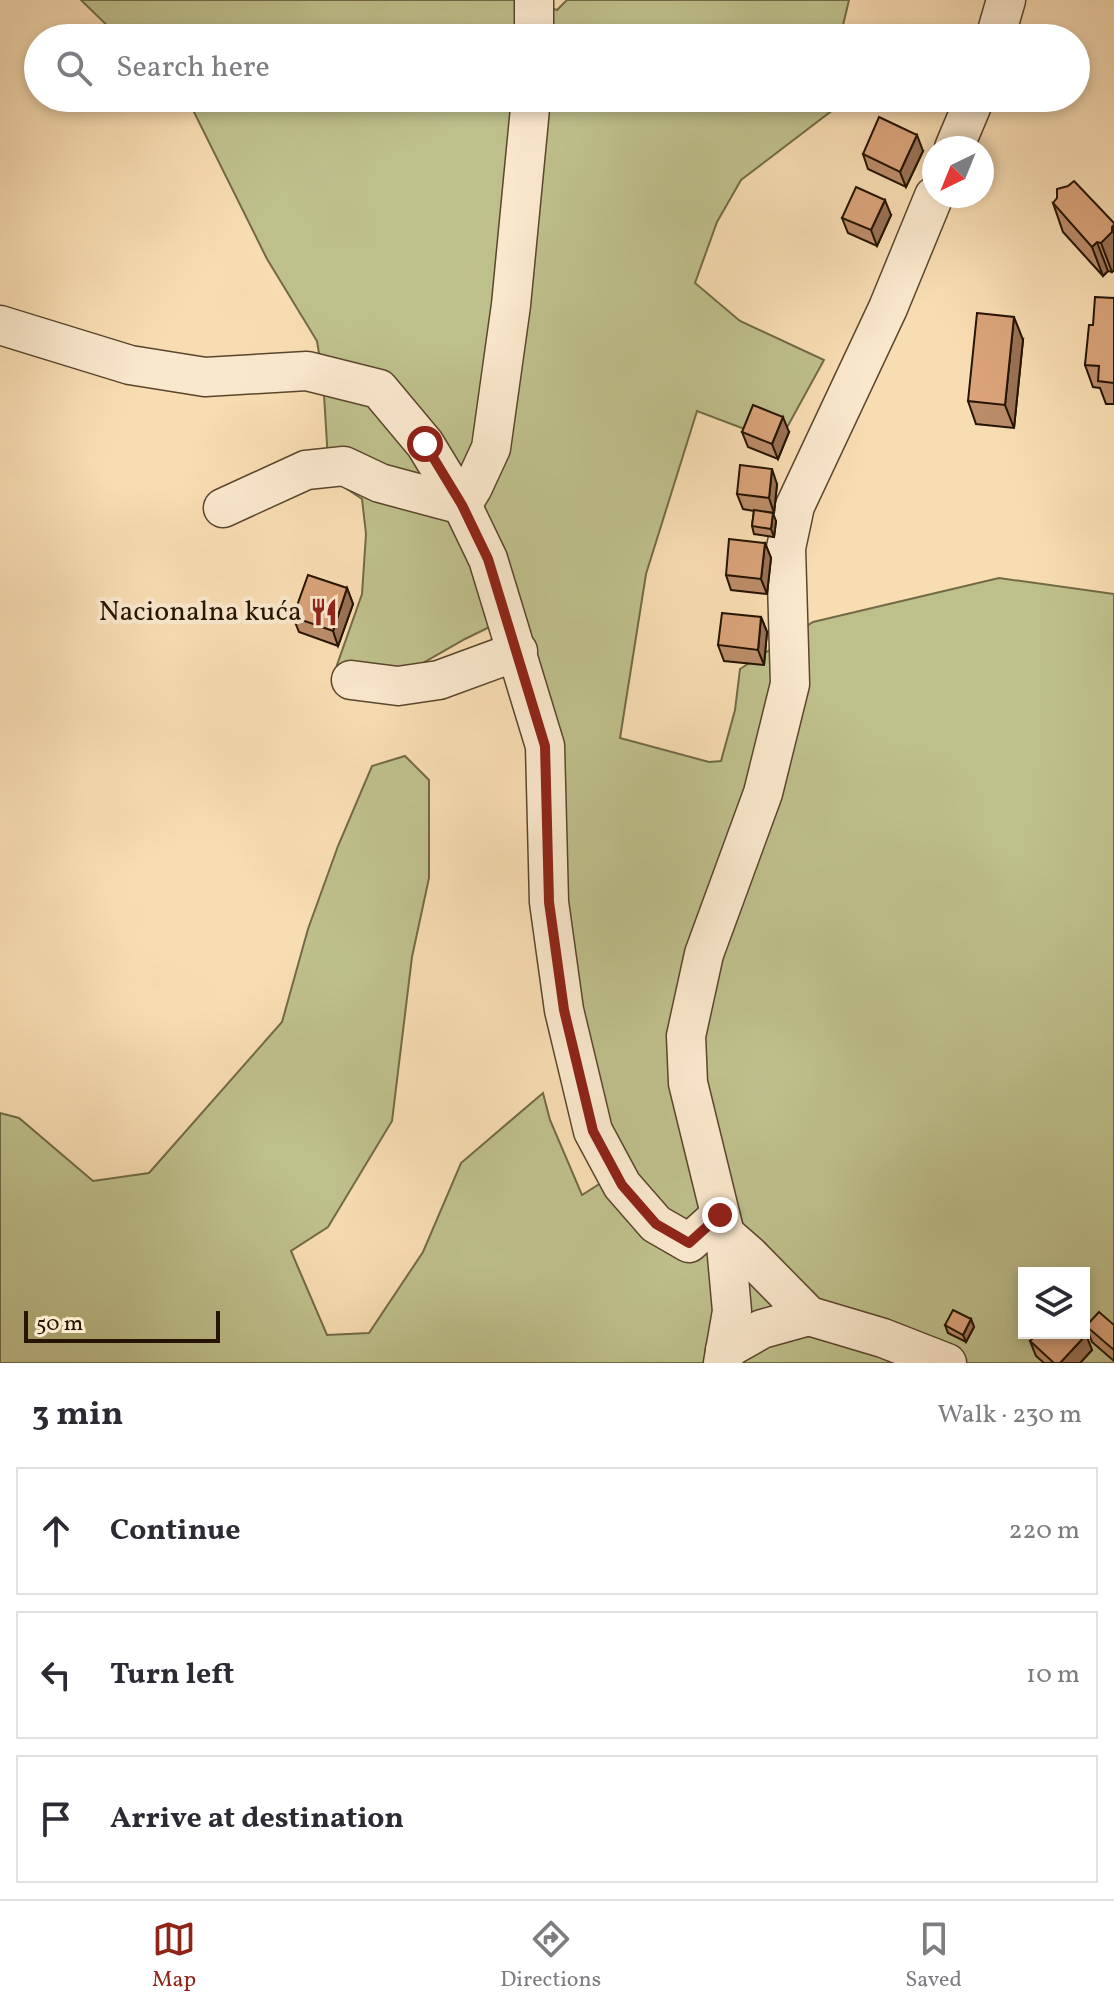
<!DOCTYPE html>
<html lang="en">
<head>
<meta charset="utf-8">
<style>
	body { margin:0; font-family:Vollkorn,serif; background:#f7f7f7; color:#2b2b33 }
	.controls { position:absolute; right:24px; bottom:24px; display:grid; overflow:hidden; border-radius:0px; box-shadow:0 4px 12px #0003 }
	.controls button { width:72px; height:72px; display:grid; place-items:center; padding:0; border:0; border-bottom:2px solid #e1e1e2; background:#fff; color:#2b2b33; font:40px sans-serif }
	.compass { position:absolute; left:922px; top:136px; width:72px; height:72px; border-radius:50%; background:#fff; box-shadow:0 4px 12px #0003; rotate:223deg }
	.scale { position:absolute; left:24px; bottom:20px; width:196px; box-sizing:border-box; padding-left:8px; border:4px solid #251400; border-top:0; font-size:22px; line-height:28px; white-space:nowrap; color:#251400; -webkit-text-stroke:6px #fae8cd; paint-order:stroke }
	.stop { position:absolute; width:24px; height:24px; margin:-18px; border:6px solid #8f2418; border-radius:50%; background:#fff }
	.stop.end { background:#8f2418; border-color:#fff; box-shadow:0 2px 8px #0008 }
	.list { margin:0; padding:0; list-style:none }
	h2 { display:flex; justify-content:space-between; align-items:center; height:104px; margin:0; padding:0 32px; font-size:34px }
	h2 small { font-size:26px; font-weight:400; color:#7c7c81 }
	.list li { display:grid; grid-template-columns:52px 1fr auto; gap:24px; align-items:center; box-sizing:border-box; height:128px; margin:0 16px 16px; padding:0 16px; border:2px solid #e1e1e2; border-radius:0px }
	.list b { display:block; font-size:30px; white-space:nowrap }
	.list em { font-size:26px; font-style:normal; color:#7c7c81 }
	.icon { flex:none; width:44px; height:44px; fill:none; stroke:currentColor; stroke-width:2; stroke-linecap:round; stroke-linejoin:round }
	.map { position:relative; flex:none; width:1114px; height:1363px; overflow:hidden }
	.search { position:absolute; background:#fff; box-shadow:0 4px 12px #0003; left:24px; right:24px; top:24px; height:88px; display:flex; align-items:center; gap:20px; box-sizing:border-box; padding:0 28px; border-radius:44px; color:#7c7c81; font-size:30px }
	.sheet { height:536px; background:#fff }
	nav { display:flex; justify-content:space-around; align-items:center; box-sizing:border-box; height:112px; border-top:2px solid #e1e1e2; background:#fff; font-size:22px; color:#7c7c81 }
	nav a { display:grid; justify-items:center; gap:4px }
	nav .on { color:#8f2418 }
	.map>svg:first-child { display:block }
	.green { fill:#bec08c; stroke:#726a46; stroke-width:2; fill-rule:evenodd }
	.lines { fill:none; stroke-linecap:round; stroke-linejoin:round }
	.minor-casing { stroke:#5a462c; stroke-width:41 }
	.minor { stroke:#fae8cd; stroke-width:38 }
	.wall { fill:#bb8c69; stroke:#251400; stroke-width:2 }
	.shaded-wall { fill:#997255; stroke:#251400; stroke-width:2 }
	.building { fill:#daa37a; stroke:#251400; stroke-width:2 }
	.route { stroke:#8f2418; stroke-width:10 }
	.labels { text-anchor:middle; dominant-baseline:central; stroke-width:8; stroke-linejoin:round; paint-order:stroke }
	.poi-label { font-size:28px; fill:#251400; stroke:#fae8cd; text-anchor:end }
</style>
</head>
<body>
<div class="map">
<svg width="1114" height="1363" viewBox="0 0 1114 1363">
	<rect width="100%" height="100%" fill="#f8dcb2"/>
	<filter id="stains"><feTurbulence type="fractalNoise" baseFrequency=".0025" numOctaves="4"/><feColorMatrix values="0 0 0 0 .2 0 0 0 0 .09 0 0 0 0 .02 0 0 0 .5 -.17"/></filter>
	<radialGradient id="worn" r=".72"><stop offset=".6" stop-color="#630" stop-opacity="0"/><stop offset="1" stop-color="#630" stop-opacity=".3"/></radialGradient>
	<!-- green -->
	<g class="green">
		<polygon points="81,0 524,0 557,10 567,0 849,0 840,38 120,38"/>
		<path d="M181 98H837L838 106 741 180 717 222 695 283 740 321 824 360 779 442 697 411 646 574 620 738 709 762 721 761 735 710 740 669 813 622 999 578 1114 594V1363H0V1113L19 1118 93 1181 149 1173 282 1022 308 929 338 846 372 766 405 756 429 780V878L412 957 392 1121 328 1227 291 1251 327 1335 369 1333 423 1252 461 1163 543 1093 550 1120 582 1195 607 1179 549 871 506 619 465 639 421 664 382 674 337 665 362 594 366 534 362 499 329 477 323 378 317 341 267 259 193 110ZM1024 1273H1084V1333H1024Z"/>
	</g>
	<g class="lines">
		<defs>
			<g id="minor">
				<polyline points="534,38 534,0"/>
				<polyline points="995,38 1006,0"/>
				<polyline points="954,148 975,98"/>
				<polyline points="0,325 130,365 205,377 307,371 379,389 425,444 462,505 488,559 545,746 549,902 564,1010 593,1131 622,1185 656,1224 689,1243 720,1215"/>
				<polyline points="462,505 473,487 491,448 511,305 531,98"/>
				<polyline points="223,508 306,470 344,466 380,483 462,505"/>
				<polyline points="351,680 398,686 439,680 518,651"/>
				<polyline points="725,1234 749,1255 809,1316 883,1338 947,1363"/>
				<polyline points="725,1350 762,1329 809,1316"/>
				<polyline points="723,1363 732,1311 725,1234 688,1083 686,1036 704,954 763,793 790,684 786,548 795,506 888,308 934,196"/>
			</g>
		</defs>
		<!-- minor casing -->
		<use href="#minor" class="minor-casing"/>
		<!-- minor -->
		<use href="#minor" class="minor"/>
	</g>
	<!-- wall -->
	<g class="wall">
		<polygon points="923,151 906,187 868,169 863,154"/>
		<polygon points="1053,203 1114,223 1114,270 1112,272 1108,271 1103,276 1063,232"/>
		<polygon points="891,215 877,246 848,233 842,218"/>
		<polygon points="1114,298 1114,404 1106,404 1100,388 1093,387 1085,365 1093,325"/>
		<polygon points="1023,340 1014,428 976,424 968,401"/>
		<polygon points="742,432 789,432 778,459 748,447"/>
		<polygon points="777,484 774,513 767,512 776,521 774,537 754,534 752,526 754,511 743,509 737,494"/>
		<polygon points="765,543 771,558 767,594 731,590 726,575"/>
		<polygon points="347,588 353,604 338,646 299,632 293,617"/>
		<polygon points="761,617 767,632 764,665 724,661 718,645"/>
		<polygon points="971,1319 974,1327 966,1342 948,1333 945,1325"/>
		<polygon points="1114,1325 1114,1361 1092,1342 1086,1326"/>
		<polygon points="1086,1335 1092,1350 1080,1363 1044,1363 1036,1356 1030,1341"/>
	</g>
	<!-- shaded-wall -->
	<g class="shaded-wall">
		<polygon points="917,135 923,151 906,187 900,172"/>
		<polygon points="885,200 891,215 877,246 871,230"/>
		<polygon points="1114,225 1114,270 1112,272 1101,243"/>
		<polygon points="1097,242 1108,271 1103,276 1092,247"/>
		<polygon points="1014,317 1023,340 1014,428 1005,405"/>
		<polygon points="783,417 789,432 778,459 772,444"/>
		<polygon points="772,469 777,484 774,513 769,498"/>
		<polygon points="773,513 776,521 774,537 771,529"/>
		<polygon points="765,543 771,558 767,594 761,579"/>
		<polygon points="347,588 353,604 338,646 333,631"/>
		<polygon points="761,617 767,632 764,665 758,650"/>
		<polygon points="971,1319 974,1327 966,1342 963,1335"/>
		<polygon points="1086,1335 1092,1350 1080,1363 1060,1363"/>
	</g>
	<!-- building -->
	<g class="building">
		<polygon points="879,117 917,135 900,172 863,154"/>
		<polygon points="1074,181 1114,223 1114,225 1112,227 1112,232 1101,243 1097,242 1092,247 1053,203 1057,198 1057,189 1068,186"/>
		<polygon points="856,187 885,200 871,230 842,218"/>
		<polygon points="1095,297 1114,298 1114,383 1098,381 1099,366 1085,365 1089,325 1093,325"/>
		<polygon points="977,313 1014,317 1005,405 968,401"/>
		<polygon points="753,405 783,417 772,444 742,432"/>
		<polygon points="740,465 772,469 769,498 737,494"/>
		<polygon points="754,510 773,513 771,529 752,526"/>
		<polygon points="729,539 765,543 761,579 726,575"/>
		<polygon points="308,575 347,588 333,631 293,617"/>
		<polygon points="722,613 761,617 758,650 718,645"/>
		<polygon points="953,1310 971,1319 963,1335 945,1325"/>
		<polygon points="1099,1312 1114,1325 1114,1350 1086,1326"/>
		<polygon points="1038,1333 1084,1333 1086,1335 1060,1363 1054,1363 1030,1341"/>
	</g>
	<g class="lines">
		<!-- route -->
		<polyline class="route" points="425,444 462,505 488,559 545,746 549,902 564,1010 593,1131 622,1185 656,1224 689,1243 720,1215"/>
	</g>
	<!-- icons -->
	<defs>
		<symbol id="restaurant-bare" viewBox="-9 -9 18 18"><path d="M-5-6h1v4h1v-4h1v4h1v-4h1v5L-1.5 .5V6h-2V.5L-5-1ZM5-6V6H3V1.5H1.5Q1.5-4 5-6Z" fill="#8f2418" stroke="#fae8cd" stroke-width="2.5" paint-order="stroke"/></symbol>
	</defs>
	<g fill-rule="evenodd">
		<use href="#restaurant-bare" x="304" y="592" width="40" height="40"/>
	</g>
	<g class="labels">
		<!-- poi labels -->
		<g class="poi-label">
			<text x="302" y="612">Nacionalna kuća</text>
		</g>
	</g>
	<rect width="100%" height="100%" filter="url(#stains)"/>
	<rect width="100%" height="100%" fill="url(#worn)"/>
</svg>
<div class="controls">
<button><svg class="icon" aria-label="layers" viewBox="0 0 24 24"><path d="M12 4l9 5-9 5-9-5zM3 14l9 5 9-5"/></svg></button>
</div>
<svg class="compass" viewBox="-18 -18 36 36"><path d="M0-13l5 13h-10z" fill="#e53935"/><path d="M0 13l5-13h-10z" fill="#7c7c81"/></svg>
<div class="scale">50 m</div>
<div class="stop" style="left:425px;top:444px"></div>
<div class="stop end" style="left:720px;top:1215px"></div>
<div class="search"><svg class="icon" aria-label="search" viewBox="0 0 24 24"><circle cx="10" cy="10" r="6"/><path d="M15 15l6 6"/></svg>Search here</div>
</div>
<section class="sheet">
<h2>3 min<small>Walk · 230 m</small></h2>
<ul class="list">
<li><svg class="icon" aria-label="ahead" viewBox="0 0 24 24"><path d="M12 20V5M6 11l6-6 6 6"/></svg><div><b>Continue</b></div><em>220 m</em></li>
<li><svg class="icon" aria-label="left" viewBox="0 0 24 24"><path d="M17 20v-9H6M10 6l-5 5 5 5"/></svg><div><b>Turn left</b></div><em>10 m</em></li>
<li><svg class="icon" aria-label="arrive" viewBox="0 0 24 24"><path d="M6 21V4h12l-3 4 3 4H6"/></svg><div><b>Arrive at destination</b></div></li>
</ul>
</section>
<nav>
<a class="on"><svg class="icon" aria-label="map" viewBox="0 0 24 24"><path d="M3 6l6-2 6 2 6-2v14l-6 2-6-2-6 2zM9 4v14M15 6v14"/></svg>Map</a>
<a><svg class="icon" aria-label="directions" viewBox="0 0 24 24"><path d="M12 3l9 9-9 9-9-9zM9 14v-3h6M13 9l2 2-2 2"/></svg>Directions</a>
<a><svg class="icon" aria-label="saved" viewBox="0 0 24 24"><path d="M7 4h10v16l-5-4-5 4z"/></svg>Saved</a>
</nav>
</body>
</html>
